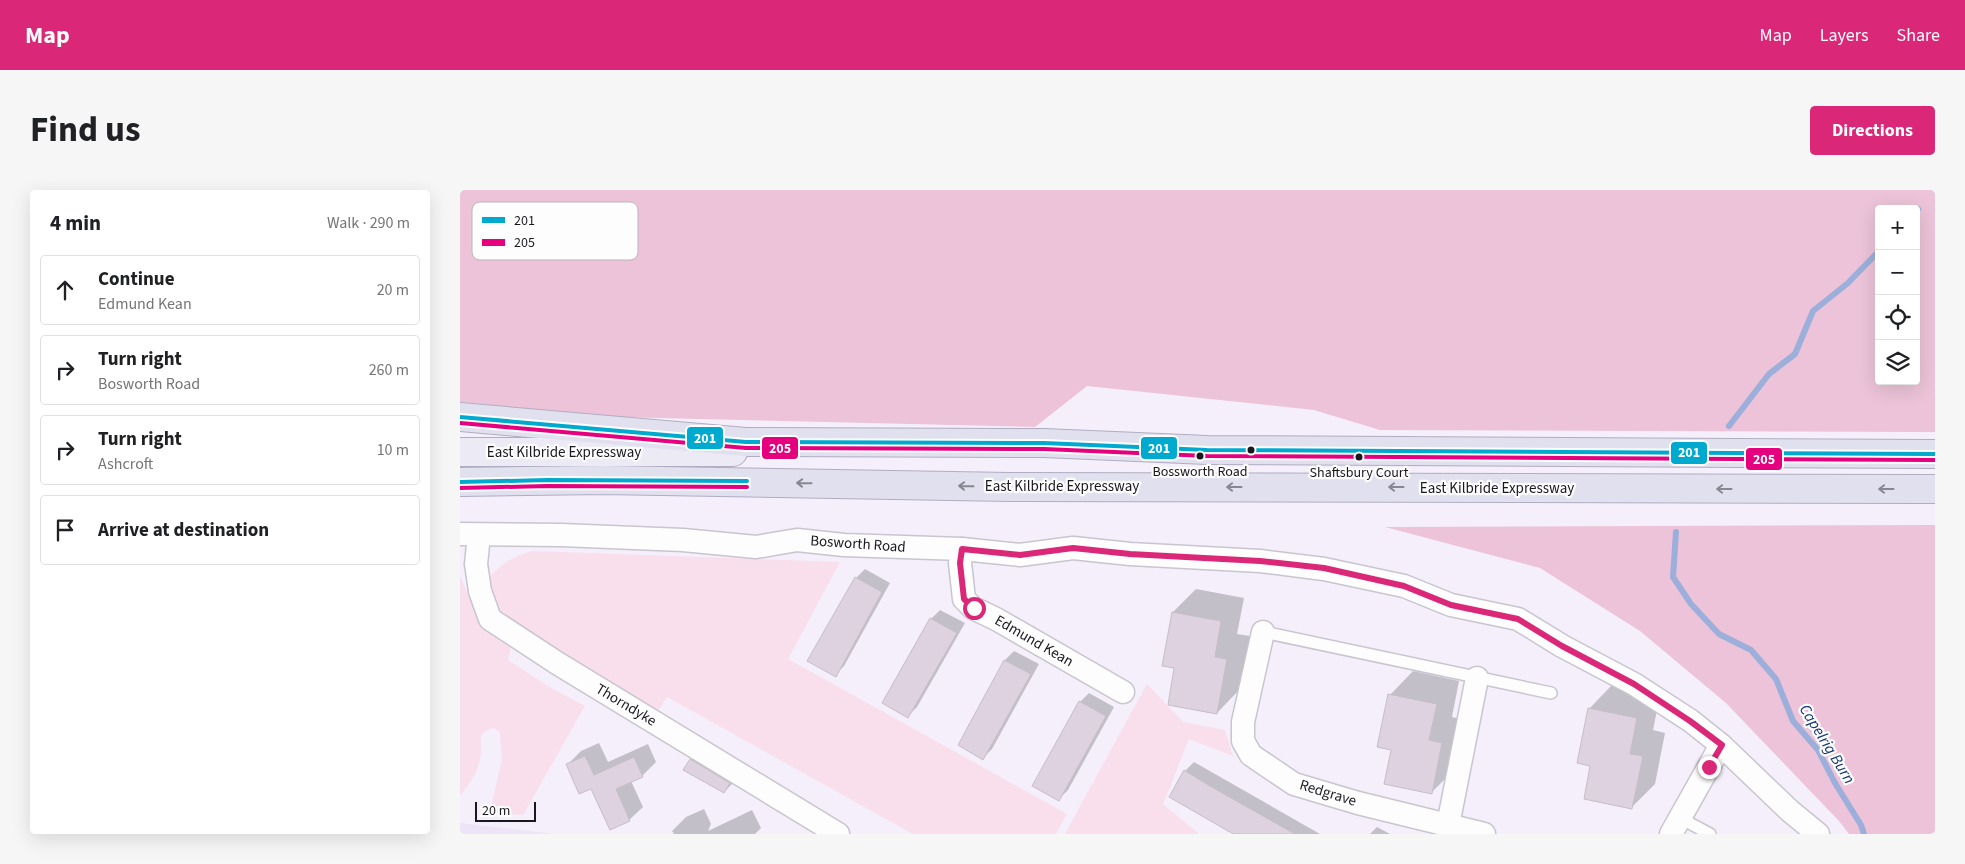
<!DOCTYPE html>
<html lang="en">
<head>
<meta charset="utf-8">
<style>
	body { margin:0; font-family:"Source Sans 3",sans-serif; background:#f6f6f6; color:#202124 }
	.controls { position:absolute; right:15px; top:15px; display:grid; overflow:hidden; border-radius:5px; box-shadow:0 5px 20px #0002 }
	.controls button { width:45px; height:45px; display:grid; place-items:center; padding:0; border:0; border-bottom:1px solid #e0e0e0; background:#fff; color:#202124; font:25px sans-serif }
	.scale { position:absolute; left:15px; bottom:12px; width:61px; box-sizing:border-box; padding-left:5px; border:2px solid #1b171f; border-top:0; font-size:14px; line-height:18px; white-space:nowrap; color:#1b171f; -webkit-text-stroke:4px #fdfdfd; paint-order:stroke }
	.stop { position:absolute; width:15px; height:15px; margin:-11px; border:4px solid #db2777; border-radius:50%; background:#fff }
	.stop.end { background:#db2777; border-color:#fff; box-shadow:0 1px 5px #0008 }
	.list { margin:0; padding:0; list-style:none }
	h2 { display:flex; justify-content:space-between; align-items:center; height:65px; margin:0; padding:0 20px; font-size:21px }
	h2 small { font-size:16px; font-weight:400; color:#757577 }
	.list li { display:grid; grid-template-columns:32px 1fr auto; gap:15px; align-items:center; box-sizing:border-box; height:70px; margin:0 10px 10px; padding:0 10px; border:1px solid #e0e0e0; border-radius:5px }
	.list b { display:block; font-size:19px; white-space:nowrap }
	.list p { margin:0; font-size:16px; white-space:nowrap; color:#757577 }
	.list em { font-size:16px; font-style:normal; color:#757577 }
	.icon { flex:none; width:28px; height:28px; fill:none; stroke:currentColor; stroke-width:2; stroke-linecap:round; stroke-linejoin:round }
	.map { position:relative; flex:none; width:1475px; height:644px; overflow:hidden; border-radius:5px }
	header { display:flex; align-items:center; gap:30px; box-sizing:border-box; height:70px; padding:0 25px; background:#db2777; color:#fff }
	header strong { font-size:24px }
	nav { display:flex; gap:28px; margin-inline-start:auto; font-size:18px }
	.intro { display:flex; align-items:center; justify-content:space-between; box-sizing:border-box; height:120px; padding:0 30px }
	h1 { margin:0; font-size:35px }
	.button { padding:12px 22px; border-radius:5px; background:#db2777; color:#fff; font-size:18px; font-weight:700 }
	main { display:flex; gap:30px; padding:0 30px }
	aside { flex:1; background:#fff; border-radius:5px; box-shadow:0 5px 20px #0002 }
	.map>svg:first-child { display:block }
	.built { fill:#ede4f7 }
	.green { fill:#f9deec }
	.forest { fill:#ecc3d8; fill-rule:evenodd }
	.shadow { fill:#0003 }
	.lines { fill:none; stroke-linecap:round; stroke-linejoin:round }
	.stream { stroke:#9bafda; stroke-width:6 }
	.building { fill:#dfd2e0; stroke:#c5bec6 }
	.lane-casing { stroke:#c9c5ce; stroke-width:14 }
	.street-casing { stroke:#c9c5ce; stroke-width:25 }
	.primary-casing { stroke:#b0adc1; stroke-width:30 }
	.highway-casing { stroke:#b0adc1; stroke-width:30 }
	.lane { stroke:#fdfdfe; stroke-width:11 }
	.street { stroke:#fdfdfe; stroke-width:22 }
	.primary { stroke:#ecebf5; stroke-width:28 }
	.highway { stroke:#e1e0ef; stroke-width:28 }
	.bus-1-casing { stroke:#fdfdfd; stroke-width:8 }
	.bus-2-casing { stroke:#fdfdfd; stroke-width:8 }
	.bus-1 { stroke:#00a9ce; stroke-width:4 }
	.bus-2 { stroke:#e5007d; stroke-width:4 }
	.oneway { stroke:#888691 }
	.route { stroke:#db2777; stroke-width:6 }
	.bus-dot { fill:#1b171f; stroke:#fdfdfd; stroke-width:2 }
	.labels { text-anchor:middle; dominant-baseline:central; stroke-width:4.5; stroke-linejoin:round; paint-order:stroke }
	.bus-label { font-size:14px; fill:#1b171f; stroke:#fdfdfd }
	.street-label { font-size:15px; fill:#1b171f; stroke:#fdfdfd }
	.water-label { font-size:16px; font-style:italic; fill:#143579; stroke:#fdfdfd }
	.key { fill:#fdfdfd; stroke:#b9b8ba; stroke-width:1 }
	.key-label { font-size:14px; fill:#1b171f }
	.line-badge { stroke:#fdfdfd; stroke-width:2 }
	.badge-label { font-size:14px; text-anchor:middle; font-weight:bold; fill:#fff }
</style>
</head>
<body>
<header>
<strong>Map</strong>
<nav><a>Map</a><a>Layers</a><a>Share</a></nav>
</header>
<div class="intro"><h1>Find us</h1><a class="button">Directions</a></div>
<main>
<aside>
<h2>4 min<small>Walk · 290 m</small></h2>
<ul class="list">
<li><svg class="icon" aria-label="ahead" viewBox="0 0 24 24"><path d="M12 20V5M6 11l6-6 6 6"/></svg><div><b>Continue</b><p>Edmund Kean</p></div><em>20 m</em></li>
<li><svg class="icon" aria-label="right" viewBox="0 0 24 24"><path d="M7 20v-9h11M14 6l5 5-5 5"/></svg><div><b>Turn right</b><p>Bosworth Road</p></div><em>260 m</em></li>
<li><svg class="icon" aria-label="right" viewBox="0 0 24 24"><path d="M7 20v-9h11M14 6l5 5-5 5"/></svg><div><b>Turn right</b><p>Ashcroft</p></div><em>10 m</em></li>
<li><svg class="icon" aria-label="arrive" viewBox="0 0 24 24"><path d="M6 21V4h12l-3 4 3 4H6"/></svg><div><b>Arrive at destination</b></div></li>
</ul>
</aside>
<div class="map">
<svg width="1475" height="644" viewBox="0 0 1475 644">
	<rect width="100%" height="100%" fill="#f4effa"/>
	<!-- built -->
	<polygon class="built" points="0,633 95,644 0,644"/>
	<!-- green -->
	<g class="green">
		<path d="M72 361 380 372 328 469 607 624 596 644H453L207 507 198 521 47 435 34 419 26 392C40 374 50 368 72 361Z"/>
		<path d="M0 386C12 417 27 434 51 457L48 470 91 498 125 516 63 625 30 622 42 569 40 542 33 538C28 540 23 541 21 547 20 552 22 558 21 563 19 580 11 593 0 605Z"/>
		<polygon points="687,494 723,532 765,540 773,566 729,549 703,614 739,644 605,644"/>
	</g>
	<!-- forest -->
	<g class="forest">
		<path d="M0 0H1475V242L920 240 854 220 627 196 575 237 155 227 0 212ZM1419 19H1456V191H1419Z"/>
		<polygon points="1475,335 1475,644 1389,644 1379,631 1266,513 1180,441 1080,378 925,337"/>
	</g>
	<!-- shadow -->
	<g class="shadow">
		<polygon points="405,379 430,393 384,476 375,485 396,388"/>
		<polygon points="736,399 784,408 777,444 790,446 780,499 757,523 716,477 713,422"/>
		<polygon points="480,420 505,433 457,517 448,526 471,429"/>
		<polygon points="554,461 579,474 532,559 523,568 499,554 545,470"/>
		<polygon points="953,481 999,491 992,527 1005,530 995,579 971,603 932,559 930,505"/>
		<polygon points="1152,495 1200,505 1193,540 1205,543 1195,594 1172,617 1132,575 1129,519"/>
		<polygon points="629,503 654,517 608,600 599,609 620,512"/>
		<polygon points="139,553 148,572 188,554 196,572 182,586 171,591 183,617 169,630 107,575 121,561"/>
		<polygon points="240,561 273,593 264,602 231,570"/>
		<polygon points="734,572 860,644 776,644 725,581"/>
		<polygon points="244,619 251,634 248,641 292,620 301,638 295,644 214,644 212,641 226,627"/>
		<polygon points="917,637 930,644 910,644"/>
	</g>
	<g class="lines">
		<!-- stream -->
		<g class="stream">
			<polyline points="1456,22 1458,19"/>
			<polyline points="1269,236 1309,184 1335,164 1353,121 1388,93 1419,61"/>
			<polyline points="1216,342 1213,387 1231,414 1259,444 1291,460 1316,489 1333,531 1358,560 1375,593 1401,635 1404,644"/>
		</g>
	</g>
	<!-- building -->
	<g class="building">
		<polygon points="395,387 422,402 376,487 347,471"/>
		<polygon points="712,422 761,431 755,467 767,469 757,524 708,515 714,478 702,476"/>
		<polygon points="470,428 497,443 448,528 422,513"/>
		<polygon points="544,470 571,484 523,570 498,555"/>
		<polygon points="928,504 977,514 969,550 982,553 972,604 924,594 931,560 917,557"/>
		<polygon points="619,511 646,526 599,611 572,596"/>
		<polygon points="1128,518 1177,528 1170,564 1183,566 1172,619 1124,609 1130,576 1117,573"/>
		<polygon points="125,566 134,585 174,567 183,587 156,599 170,631 150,640 131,599 119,604 106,574"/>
		<polygon points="230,569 270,593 264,603 223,580"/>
		<polygon points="724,580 750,596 835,644 774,644 768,641 709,607"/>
	</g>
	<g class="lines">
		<defs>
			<g id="lane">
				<polyline points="803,442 1091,503"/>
				<polyline points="1220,628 1250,644"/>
			</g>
			<g id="street">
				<polyline points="0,344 101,345 223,350 296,357 337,350 384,355 502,359 560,365 613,358 670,364 800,371 864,379 944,396 991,415 1058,429 1102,456 1174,494 1231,531 1261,555 1330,621 1358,644"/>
				<polyline points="19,345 16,374 20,401 30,429 97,473 378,644"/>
				<polyline points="502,359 500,373 504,409 513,418 536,429 663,502"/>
				<polyline points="803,442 783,532 783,551 791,565 834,594 898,613 1024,644"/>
				<polyline points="988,635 1017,488"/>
				<polyline points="1211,644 1261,555"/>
			</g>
			<polyline id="primary" points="0,262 273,262"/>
			<g id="highway">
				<polyline points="0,227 286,252 584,253 747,260 1475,264"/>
				<polyline points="0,292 143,290 550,297 1475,299"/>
			</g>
		</defs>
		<!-- lane casing -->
		<use href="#lane" class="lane-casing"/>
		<!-- street casing -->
		<use href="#street" class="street-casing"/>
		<!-- primary casing -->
		<use href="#primary" class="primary-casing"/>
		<!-- highway casing -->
		<use href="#highway" class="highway-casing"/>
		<!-- lane -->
		<use href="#lane" class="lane"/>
		<!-- street -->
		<use href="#street" class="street"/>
		<!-- primary -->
		<use href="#primary" class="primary"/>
		<!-- highway -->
		<use href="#highway" class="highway"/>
		<defs>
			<g id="bus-1">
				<polyline points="0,227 286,252 584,253 747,260 1475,264"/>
				<polyline points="0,292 88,290 287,291"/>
			</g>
			<g id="bus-2">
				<polyline points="0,233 286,258 584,259 747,266 1475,270"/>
				<polyline points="0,298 88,296 287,297"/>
			</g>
		</defs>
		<!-- bus-1 casing -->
		<use href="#bus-1" class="bus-1-casing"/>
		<!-- bus-2 casing -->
		<use href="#bus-2" class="bus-2-casing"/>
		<!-- bus-1 -->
		<use href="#bus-1" class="bus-1"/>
		<!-- bus-2 -->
		<use href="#bus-2" class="bus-2"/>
	</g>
	<!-- one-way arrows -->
	<defs><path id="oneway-shaft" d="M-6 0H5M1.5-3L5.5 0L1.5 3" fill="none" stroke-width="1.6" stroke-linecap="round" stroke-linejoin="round" transform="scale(1.25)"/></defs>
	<g class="oneway">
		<use href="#oneway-shaft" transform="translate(344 293) rotate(-179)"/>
		<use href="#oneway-shaft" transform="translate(506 296) rotate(-179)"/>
		<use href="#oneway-shaft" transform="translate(774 297) rotate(-180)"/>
		<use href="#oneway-shaft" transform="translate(936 297) rotate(-180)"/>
		<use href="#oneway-shaft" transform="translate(1264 299) rotate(-180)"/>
		<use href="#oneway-shaft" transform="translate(1426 299) rotate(-180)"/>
	</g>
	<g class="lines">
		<!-- route -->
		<polyline class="route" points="514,418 504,409 500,373 502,359 560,365 613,358 670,364 800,371 864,378 944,396 991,415 1058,429 1102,456 1174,494 1230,531 1262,555 1249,577"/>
	</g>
	<!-- markers -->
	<g class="bus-dot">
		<circle cx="791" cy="260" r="4.5"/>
		<circle cx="740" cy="266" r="4.5"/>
		<circle cx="899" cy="267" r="4.5"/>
	</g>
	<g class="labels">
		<!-- bus labels -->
		<g class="bus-label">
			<text x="740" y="282">Bossworth Road</text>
			<text x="899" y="283">Shaftsbury Court</text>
		</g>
		<!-- street labels -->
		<g class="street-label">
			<text x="104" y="262">East Kilbride Expressway</text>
			<text x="602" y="296">East Kilbride Expressway</text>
			<text x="1037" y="298">East Kilbride Expressway</text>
			<text transform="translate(398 354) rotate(4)">Bosworth Road</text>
			<text transform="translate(574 451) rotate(30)">Edmund Kean</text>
			<text transform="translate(166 515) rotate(31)">Thorndyke</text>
			<text transform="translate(868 603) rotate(17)">Redgrave</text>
		</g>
		<!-- water labels -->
		<g class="water-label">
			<text transform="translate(1367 554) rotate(58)">Capelrig Burn</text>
		</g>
	</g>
	<!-- legend -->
	<rect x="12" y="12" width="166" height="58" rx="8" class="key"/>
	<rect x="22" y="27" width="23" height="6" fill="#00a9ce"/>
	<rect x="22" y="49" width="23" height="7" fill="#e5007d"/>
	<g class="key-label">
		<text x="54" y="35">201</text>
		<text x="54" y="57">205</text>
	</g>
	<g class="line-badge">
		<rect x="226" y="236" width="38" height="24" rx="5" fill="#00a9ce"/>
		<rect x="680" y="246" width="38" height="24" rx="5" fill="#00a9ce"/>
		<rect x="301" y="246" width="38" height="24" rx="5" fill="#e5007d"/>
		<rect x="1210" y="251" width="38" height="24" rx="5" fill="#00a9ce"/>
		<rect x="1285" y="257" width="38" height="24" rx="5" fill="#e5007d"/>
	</g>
	<g class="badge-label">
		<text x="245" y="253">201</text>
		<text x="699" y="263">201</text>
		<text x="320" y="263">205</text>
		<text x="1229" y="267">201</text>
		<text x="1304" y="274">205</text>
	</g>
</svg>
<div class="controls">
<button>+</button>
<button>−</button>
<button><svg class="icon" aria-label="locate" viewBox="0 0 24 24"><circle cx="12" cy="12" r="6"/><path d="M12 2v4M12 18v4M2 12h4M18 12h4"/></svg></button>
<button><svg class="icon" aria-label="layers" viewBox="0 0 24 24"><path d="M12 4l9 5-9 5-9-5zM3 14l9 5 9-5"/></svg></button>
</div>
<div class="scale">20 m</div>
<div class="stop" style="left:514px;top:418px"></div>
<div class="stop end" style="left:1249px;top:577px"></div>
</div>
</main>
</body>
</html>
